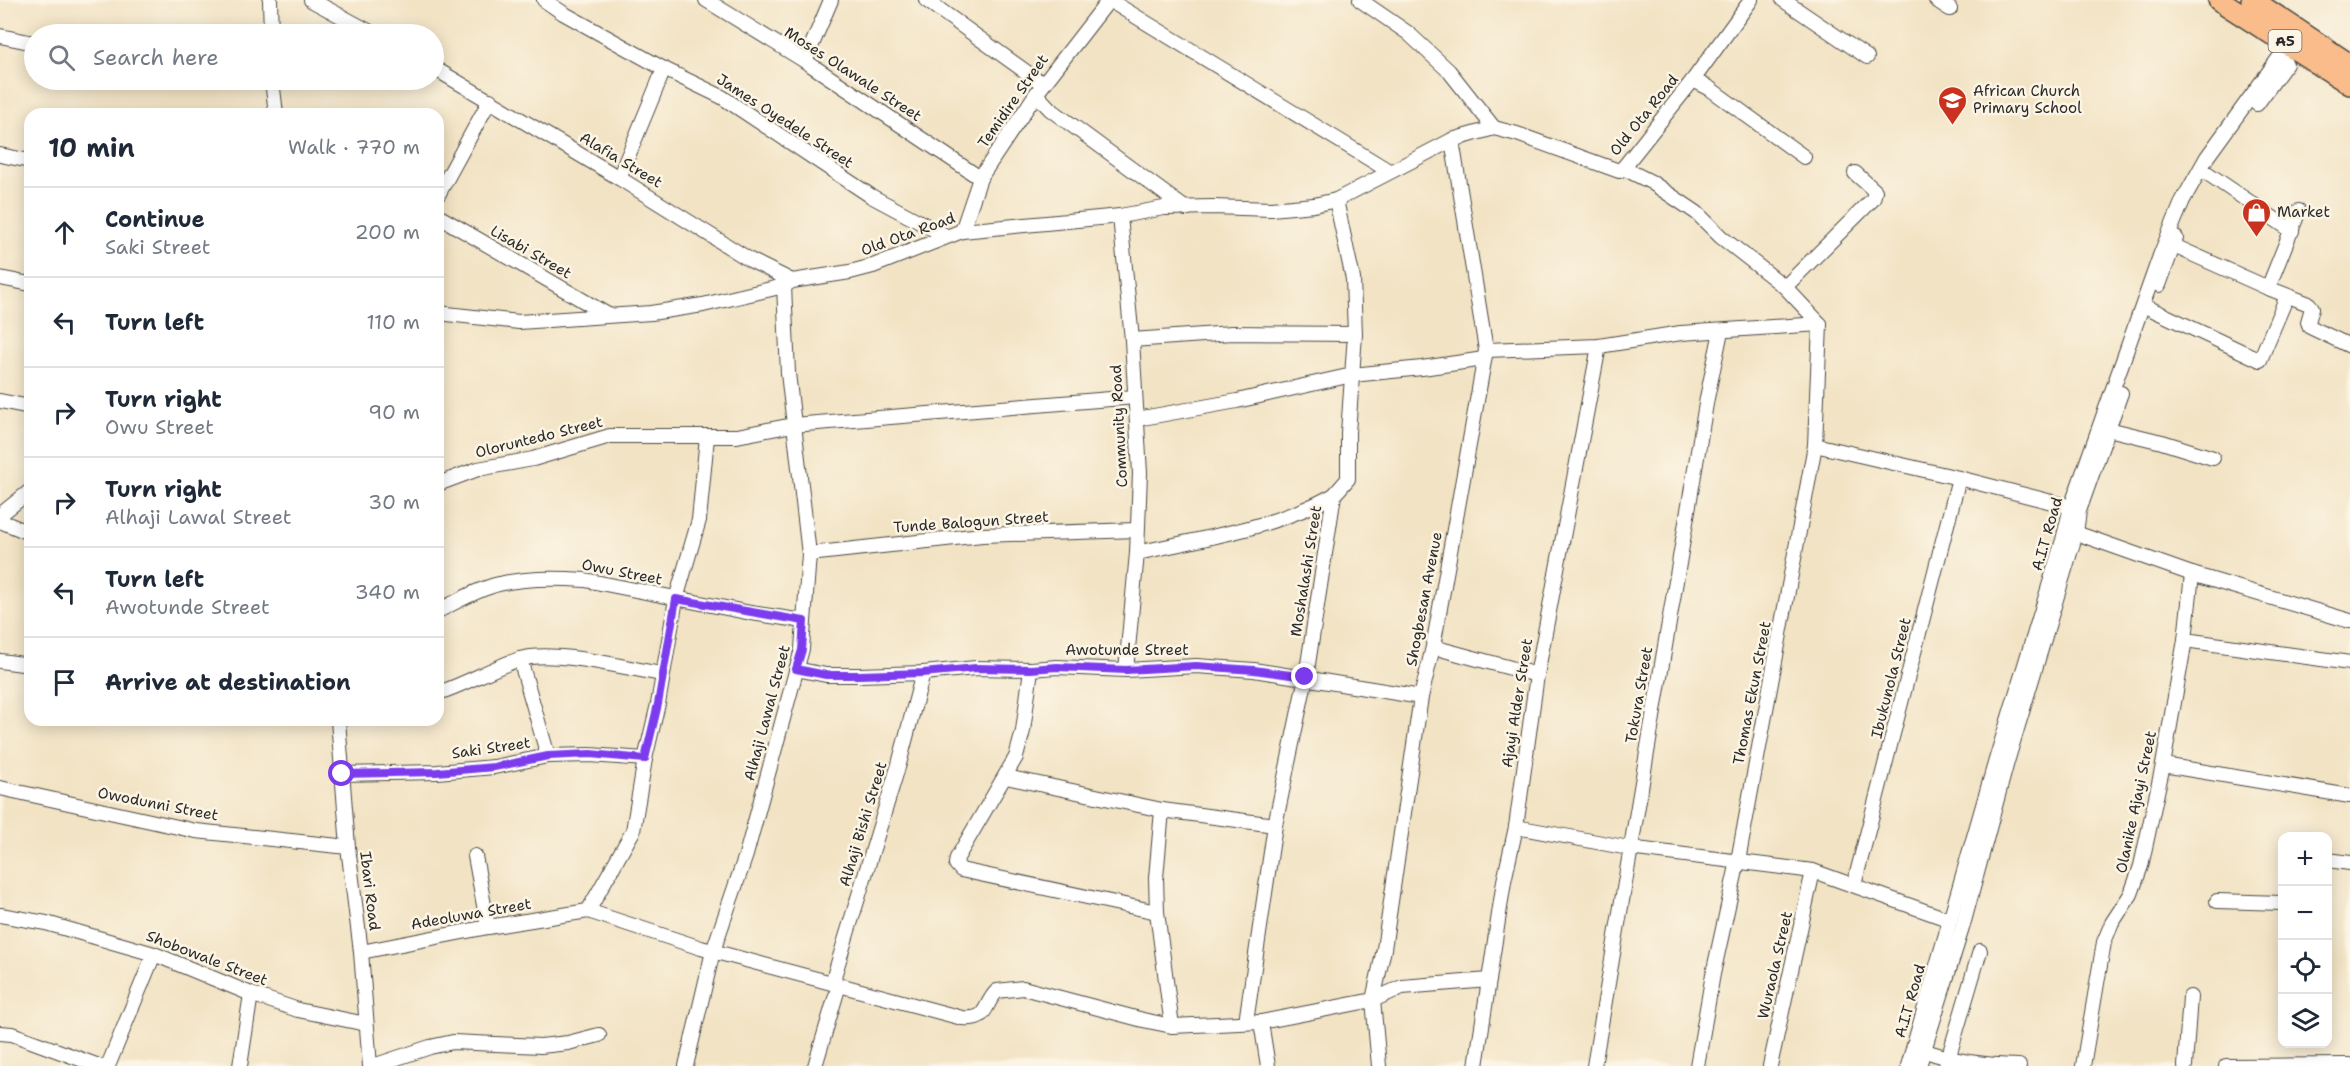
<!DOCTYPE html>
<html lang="en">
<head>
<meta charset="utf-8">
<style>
	body { margin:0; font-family:"Shantell Sans",sans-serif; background:#f2f2f3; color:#1f2937 }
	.controls { position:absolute; right:18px; bottom:18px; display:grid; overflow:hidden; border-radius:12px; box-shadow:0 3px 15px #0003 }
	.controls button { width:54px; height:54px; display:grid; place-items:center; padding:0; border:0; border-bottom:2px solid #e0e1e3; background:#fff; color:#1f2937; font:30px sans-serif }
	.stop { position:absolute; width:18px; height:18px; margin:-14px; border:4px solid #7c3aed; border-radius:50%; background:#fff }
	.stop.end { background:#7c3aed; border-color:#fff; box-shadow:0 2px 6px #0008 }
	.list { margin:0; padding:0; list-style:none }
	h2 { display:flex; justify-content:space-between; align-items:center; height:78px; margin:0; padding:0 24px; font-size:26px }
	h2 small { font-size:20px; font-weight:400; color:#747a83 }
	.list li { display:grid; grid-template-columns:39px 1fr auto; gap:18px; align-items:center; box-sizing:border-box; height:90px; padding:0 24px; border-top:2px solid #e0e1e3 }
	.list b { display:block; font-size:22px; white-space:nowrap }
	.list p { margin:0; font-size:20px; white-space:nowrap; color:#747a83 }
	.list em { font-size:20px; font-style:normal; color:#747a83 }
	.icon { flex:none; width:33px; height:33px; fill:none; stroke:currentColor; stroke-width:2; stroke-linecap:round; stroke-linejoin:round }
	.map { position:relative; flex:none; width:2350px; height:1066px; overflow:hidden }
	.search { position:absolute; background:#fff; box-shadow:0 3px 15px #0003; left:24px; top:24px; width:420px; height:66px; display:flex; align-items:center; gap:15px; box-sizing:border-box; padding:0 21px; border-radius:33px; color:#747a83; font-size:22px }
	.panel { position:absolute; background:#fff; box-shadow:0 3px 15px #0003; left:24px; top:108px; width:420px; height:618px; border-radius:18px }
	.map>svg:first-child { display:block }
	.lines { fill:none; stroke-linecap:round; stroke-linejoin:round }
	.minor-casing { stroke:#494742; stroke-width:16 }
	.highway-casing { stroke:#494742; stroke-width:24 }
	.minor { stroke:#fff; stroke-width:14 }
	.highway { stroke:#f9bc8a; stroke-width:21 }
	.route { stroke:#7c3aed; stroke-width:8 }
	.labels { text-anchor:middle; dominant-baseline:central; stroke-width:5; stroke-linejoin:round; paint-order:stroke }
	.shield { fill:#fcf5e5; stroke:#6a6863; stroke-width:1.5 }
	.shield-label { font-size:14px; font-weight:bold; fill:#2b2b2b }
	.street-label { font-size:15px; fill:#2b2b2b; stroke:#fcf5e5 }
	.poi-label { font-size:15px; fill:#2b2b2b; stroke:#fcf5e5; text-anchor:start }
</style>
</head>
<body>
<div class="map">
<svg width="2350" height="1066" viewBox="0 0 2350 1066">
	<rect width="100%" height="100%" fill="#fcf5e5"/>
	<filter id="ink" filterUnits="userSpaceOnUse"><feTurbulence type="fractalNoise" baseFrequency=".0167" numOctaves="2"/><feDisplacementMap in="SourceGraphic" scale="12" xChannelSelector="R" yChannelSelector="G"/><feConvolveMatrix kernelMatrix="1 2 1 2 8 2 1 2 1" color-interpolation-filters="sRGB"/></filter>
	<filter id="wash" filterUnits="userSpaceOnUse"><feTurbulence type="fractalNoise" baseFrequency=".008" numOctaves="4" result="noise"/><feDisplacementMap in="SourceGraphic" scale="24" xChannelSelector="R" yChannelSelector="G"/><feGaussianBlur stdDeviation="1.35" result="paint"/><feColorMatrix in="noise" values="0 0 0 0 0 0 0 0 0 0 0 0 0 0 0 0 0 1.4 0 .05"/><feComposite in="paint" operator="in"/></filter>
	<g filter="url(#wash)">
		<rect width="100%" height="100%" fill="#f2e3c4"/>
	</g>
	<g filter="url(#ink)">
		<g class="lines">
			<defs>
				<g id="minor">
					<polyline points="270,0 271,34"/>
					<polyline points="311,0 374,34"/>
					<polyline points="544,0 563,13 664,69 722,97 871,196 946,236"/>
					<polyline points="706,0 805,61 980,178"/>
					<polyline points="926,0 1043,84"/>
					<polyline points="1109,0 1389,171"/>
					<polyline points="1360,0 1408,33 1449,71 1494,128"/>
					<polyline points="1783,0 1867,57"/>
					<polyline points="1936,0 1950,9"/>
					<polyline points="0,36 34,43"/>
					<polyline points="805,61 831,0"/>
					<polyline points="434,68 619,178 750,260 792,281"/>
					<polyline points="272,80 276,114"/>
					<polyline points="1693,80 1709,88 1804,157"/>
					<polyline points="1036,94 1050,109 1186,209"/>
					<polyline points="2257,104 2286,64"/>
					<polyline points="0,155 30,161"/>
					<polyline points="1623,168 1651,182 1697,213 1721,237 1785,287 1820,324"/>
					<polyline points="2207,173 2292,231"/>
					<polyline points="619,178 664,69"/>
					<polyline points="438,195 490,100"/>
					<polyline points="438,216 608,315"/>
					<polyline points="1120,216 1132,340 1140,473 1137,553 1126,670"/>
					<polyline points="962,231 980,178 1036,94 1109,0"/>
					<polyline points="2174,246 2268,288 2309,304 2312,308 2308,322 2310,327 2350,346"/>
					<polyline points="0,278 30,284"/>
					<polyline points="2159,285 2176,238"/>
					<polyline points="1785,287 1873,199 1875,191 1855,173"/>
					<polyline points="2268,288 2299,211"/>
					<polyline points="2151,309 2260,360 2287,296"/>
					<polyline points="438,313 519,322 651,313 703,305 784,286 792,281 850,272 873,266 962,231 1120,216 1164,208 1213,207 1271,209 1314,205 1336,200 1452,140 1494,128 1517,134 1619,171 1623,168 1693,80 1751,0"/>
					<polyline points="1132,340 1232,333 1355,334"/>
					<polyline points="1486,350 1599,346 1681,333 1820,324"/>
					<polyline points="0,401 30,407"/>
					<polyline points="1137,419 1237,401 1352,375 1422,368 1484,359"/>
					<polyline points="2108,429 2162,442 2213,458"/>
					<polyline points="1815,445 1959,478 2071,507"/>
					<polyline points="438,484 478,469 533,459 610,436 737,436 793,425 1135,397"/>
					<polyline points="0,515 30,491"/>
					<polyline points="0,521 30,533"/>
					<polyline points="2076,533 2192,574 2350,621"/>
					<path d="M1137 553C1203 538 1275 528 1334 495"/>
					<polyline points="809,554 982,535 1137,530"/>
					<path d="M438 611C458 601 478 589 499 584 524 578 559 578 585 580L751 613 804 621"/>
					<polyline points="2185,640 2350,663"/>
					<polyline points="1433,647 1537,675"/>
					<polyline points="520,659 548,756"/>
					<polyline points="0,661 30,665"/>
					<polyline points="796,669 826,675 859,675 923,673 976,668 1031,669 1057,667 1126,670 1196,666 1254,670 1421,697"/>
					<polyline points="1031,669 1023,731 1016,757 957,858 956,864 961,870 1157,912"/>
					<path d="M438 693C466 684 492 668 520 659 554 649 625 668 662 674"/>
					<polyline points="338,720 348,847 361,952 370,1066"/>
					<polyline points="2163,765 2350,796"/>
					<polyline points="342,774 437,772 494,767 548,756 590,755 645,759"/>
					<polyline points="1006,777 1162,810 1275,825"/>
					<polyline points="0,788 196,831 348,847"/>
					<polyline points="1162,810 1156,878 1157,912 1172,1026"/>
					<polyline points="1516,827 1629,848 1813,871 1950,920"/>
					<polyline points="475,856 488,927"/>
					<polyline points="2328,860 2350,863"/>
					<polyline points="1854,885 1959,478"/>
					<polyline points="2217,901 2282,903"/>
					<polyline points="588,911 633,831 645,759 658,704 676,599 699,520 707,437"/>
					<polyline points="0,915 46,923 154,954 251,994 298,1010 366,1024"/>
					<path d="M361 952 488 927 588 911 701 948 962 1018C990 1020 982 1006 997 991L1023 988 1143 1020 1172 1026 1261 1022 1373 1000 1402 987 1489 980"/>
					<polyline points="832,983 899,764 923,673"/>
					<polyline points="1246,1022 1275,825 1306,677 1334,495 1348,479 1348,433 1355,334 1353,279 1336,200"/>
					<polyline points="1261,1022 1268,1066"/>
					<polyline points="0,1033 12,1034 99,1066"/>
					<path d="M1923 1050C1955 1062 1985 1065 2019 1066"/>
					<polyline points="108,1066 154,954"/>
					<polyline points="240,1066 251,994"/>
					<polyline points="373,1066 430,1047 453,1042 541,1046 568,1043 599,1035"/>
					<polyline points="686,1066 713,951 746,855 802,649 809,554 788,373 784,286"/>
					<polyline points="815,1066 839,985"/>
					<polyline points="1379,1066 1373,1000 1384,949 1421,697 1433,647 1486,350 1452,140"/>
					<polyline points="1476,1066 1504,881 1516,827 1537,675 1599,346"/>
					<polyline points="1594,1066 1707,398 1721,331"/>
					<polyline points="1697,1066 1713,974 1738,861 1815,445 1820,324"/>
					<polyline points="1770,1066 1813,871"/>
					<polyline points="1908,1066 1996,760 2063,540 2071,507 2161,253 2183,200 2207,157 2289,44"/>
					<polyline points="1919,1066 1963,925 2007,762 2076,533 2079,511 2121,393"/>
					<polyline points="1946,1066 1980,951"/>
					<polyline points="2083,1066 2104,942 2112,923 2131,894 2141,866 2163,765 2185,640 2192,574"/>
					<polyline points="2185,1066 2190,997"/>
					<polyline points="2226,1066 2350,1065"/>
				</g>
				<g id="highway">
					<polyline points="2219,0 2350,84"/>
					<polyline points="2252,0 2350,65"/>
				</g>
			</defs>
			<!-- minor casing -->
			<use href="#minor" class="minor-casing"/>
			<!-- highway casing -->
			<use href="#highway" class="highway-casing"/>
			<!-- minor -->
			<use href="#minor" class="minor"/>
			<!-- highway -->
			<use href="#highway" class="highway"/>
		</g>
	</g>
	<g class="lines" filter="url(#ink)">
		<!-- route -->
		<polyline class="route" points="342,774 437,772 494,767 548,756 590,754 645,759 658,704 676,599 804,621 802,650 796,669 826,675 859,675 923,673 976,668 1031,669 1057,667 1126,670 1196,666 1254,670 1305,677"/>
	</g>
	<!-- icons -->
	<defs>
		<symbol id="school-pin" viewBox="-11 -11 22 30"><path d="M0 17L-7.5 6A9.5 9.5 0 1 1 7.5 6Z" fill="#c8321e" stroke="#fcf5e5"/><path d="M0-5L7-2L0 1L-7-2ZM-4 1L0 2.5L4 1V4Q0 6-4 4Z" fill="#fff"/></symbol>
		<symbol id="shop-pin" viewBox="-11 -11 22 30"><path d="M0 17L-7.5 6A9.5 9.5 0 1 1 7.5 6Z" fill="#c8321e" stroke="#fcf5e5"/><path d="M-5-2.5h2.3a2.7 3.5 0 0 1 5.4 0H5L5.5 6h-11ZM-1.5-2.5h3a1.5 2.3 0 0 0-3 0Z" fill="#fff"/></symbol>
	</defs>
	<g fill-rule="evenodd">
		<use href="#school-pin" x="1936" y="84" width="33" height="45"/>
		<use href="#shop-pin" x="2240" y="196" width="33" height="45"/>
	</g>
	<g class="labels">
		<!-- shield labels -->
		<rect class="shield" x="2268.5" y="30" width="33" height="22" rx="4.5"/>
		<g class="shield-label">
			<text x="2285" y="41">A5</text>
		</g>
		<!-- street labels -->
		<g class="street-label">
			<text transform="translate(853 74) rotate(33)">Moses Olawale Street</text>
			<text transform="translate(1013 101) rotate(-55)">Temidire Street</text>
			<text transform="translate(1644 115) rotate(-51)">Old Ota Road</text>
			<text transform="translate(785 121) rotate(33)">James Oyedele Street</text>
			<text transform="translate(621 160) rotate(31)">Alafia Street</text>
			<text transform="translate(908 234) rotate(-20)">Old Ota Road</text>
			<text transform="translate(531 252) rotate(30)">Lisabi Street</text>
			<text transform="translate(1119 426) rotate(-93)">Community Road</text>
			<text transform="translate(539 437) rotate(-14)">Oloruntedo Street</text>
			<text transform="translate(971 522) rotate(-4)">Tunde Balogun Street</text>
			<text transform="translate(2047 534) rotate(-74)">A.I.T Road</text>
			<text transform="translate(1306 571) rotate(-81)">Moshalashi Street</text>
			<text transform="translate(622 572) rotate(11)">Owu Street</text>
			<text transform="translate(1424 599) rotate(-79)">Shogbesan Avenue</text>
			<text x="1127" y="650">Awotunde Street</text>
			<text transform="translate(1891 678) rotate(-76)">Ibukunola Street</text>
			<text transform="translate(1752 693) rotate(-79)">Thomas Ekun Street</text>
			<text transform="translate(1639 695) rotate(-80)">Tokura Street</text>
			<text transform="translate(1517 703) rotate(-81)">Ajayi Alder Street</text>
			<text transform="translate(767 713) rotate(-75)">Alhaji Lawal Street</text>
			<text transform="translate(491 748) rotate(-8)">Saki Street</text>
			<text transform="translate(2136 802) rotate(-78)">Olanike Ajayi Street</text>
			<text transform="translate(158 804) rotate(11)">Owodunni Street</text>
			<text transform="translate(863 824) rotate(-73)">Alhaji Bishi Street</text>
			<text transform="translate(370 891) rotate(83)">Ibari Road</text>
			<text transform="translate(471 914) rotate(-10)">Adeoluwa Street</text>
			<text transform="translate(207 958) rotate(21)">Shobowale Street</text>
			<text transform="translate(1775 965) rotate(-77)">Wuraola Street</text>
			<text transform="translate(1910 1001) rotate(-74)">A.I.T Road</text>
		</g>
		<!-- poi labels -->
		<g class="poi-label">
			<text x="1973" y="91">African Church<tspan x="1973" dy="17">Primary School</tspan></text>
			<text x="2277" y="212">Market</text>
		</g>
	</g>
</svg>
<div class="controls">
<button>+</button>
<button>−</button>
<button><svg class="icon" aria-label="locate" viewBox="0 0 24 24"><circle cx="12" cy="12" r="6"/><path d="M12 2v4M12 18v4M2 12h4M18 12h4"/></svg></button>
<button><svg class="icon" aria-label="layers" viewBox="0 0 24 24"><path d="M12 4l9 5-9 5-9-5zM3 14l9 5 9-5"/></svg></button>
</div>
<div class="stop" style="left:342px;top:774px"></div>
<div class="stop end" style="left:1305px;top:677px"></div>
<div class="search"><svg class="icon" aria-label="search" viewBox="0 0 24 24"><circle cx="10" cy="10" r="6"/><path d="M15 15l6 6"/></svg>Search here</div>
<section class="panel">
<h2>10 min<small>Walk · 770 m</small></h2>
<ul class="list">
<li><svg class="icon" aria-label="ahead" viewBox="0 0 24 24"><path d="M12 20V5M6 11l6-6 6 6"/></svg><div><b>Continue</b><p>Saki Street</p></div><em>200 m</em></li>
<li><svg class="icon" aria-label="left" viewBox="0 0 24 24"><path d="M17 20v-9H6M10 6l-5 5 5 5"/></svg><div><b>Turn left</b></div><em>110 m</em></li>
<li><svg class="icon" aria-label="right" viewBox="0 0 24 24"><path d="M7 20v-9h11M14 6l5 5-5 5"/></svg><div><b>Turn right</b><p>Owu Street</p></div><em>90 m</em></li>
<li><svg class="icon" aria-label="right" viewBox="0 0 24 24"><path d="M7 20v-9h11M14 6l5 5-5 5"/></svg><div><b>Turn right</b><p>Alhaji Lawal Street</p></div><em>30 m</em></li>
<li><svg class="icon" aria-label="left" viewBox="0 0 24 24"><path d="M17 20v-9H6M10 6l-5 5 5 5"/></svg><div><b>Turn left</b><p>Awotunde Street</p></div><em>340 m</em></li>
<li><svg class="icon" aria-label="arrive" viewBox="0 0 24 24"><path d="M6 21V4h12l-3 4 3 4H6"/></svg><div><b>Arrive at destination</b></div></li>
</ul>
</section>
</div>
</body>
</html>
